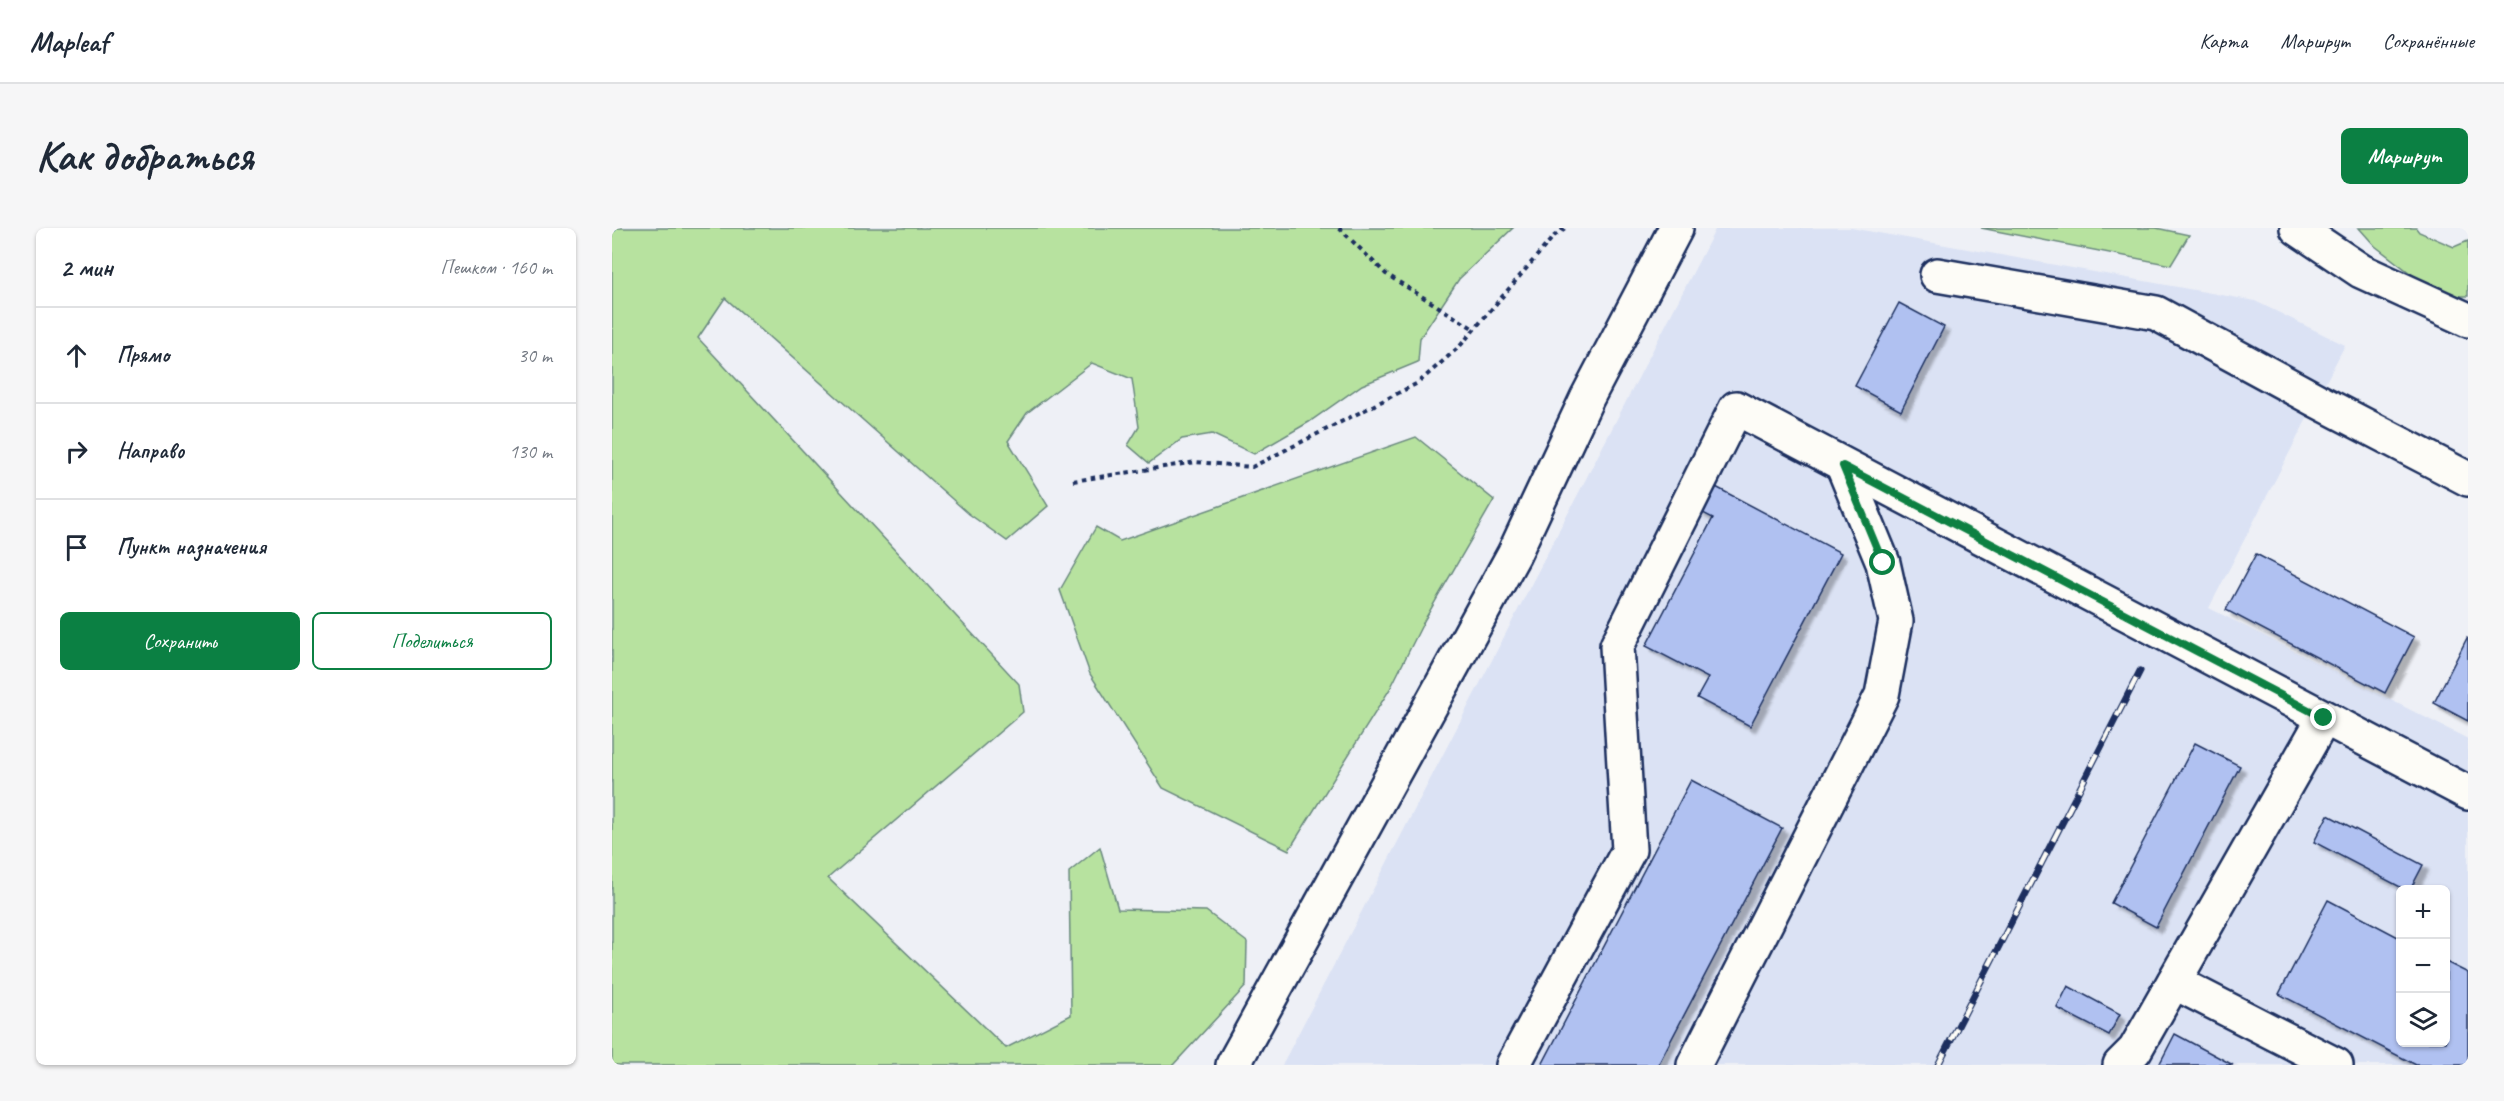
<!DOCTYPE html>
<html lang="ru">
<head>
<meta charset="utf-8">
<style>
	body { margin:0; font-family:Caveat,sans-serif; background:#f6f6f7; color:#1f2937 }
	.controls { position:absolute; right:18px; bottom:18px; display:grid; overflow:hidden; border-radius:9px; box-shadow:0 2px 4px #0004 }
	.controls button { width:54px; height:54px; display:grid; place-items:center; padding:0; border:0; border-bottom:2px solid #e0e1e3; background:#fff; color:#1f2937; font:30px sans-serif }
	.stop { position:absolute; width:18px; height:18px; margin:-14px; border:4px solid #0b8043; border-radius:50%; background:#fff }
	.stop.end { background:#0b8043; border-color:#fff; box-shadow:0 2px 6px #0008 }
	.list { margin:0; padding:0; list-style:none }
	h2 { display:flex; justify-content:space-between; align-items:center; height:78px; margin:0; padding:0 24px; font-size:26px }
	h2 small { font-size:20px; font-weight:400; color:#747a83 }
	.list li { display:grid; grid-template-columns:39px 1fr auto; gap:18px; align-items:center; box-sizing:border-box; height:96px; padding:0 24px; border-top:2px solid #e0e1e3 }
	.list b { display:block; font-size:22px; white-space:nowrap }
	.list em { font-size:20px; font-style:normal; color:#747a83 }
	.actions { display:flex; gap:12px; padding:18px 24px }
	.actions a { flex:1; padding:14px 0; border:2px solid #0b8043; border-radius:9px; text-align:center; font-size:21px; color:#0b8043 }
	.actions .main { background:#0b8043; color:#fff }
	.icon { flex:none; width:33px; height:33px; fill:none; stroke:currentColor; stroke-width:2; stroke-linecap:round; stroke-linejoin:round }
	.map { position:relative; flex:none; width:1856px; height:837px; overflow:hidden; border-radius:9px }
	header { display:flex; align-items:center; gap:36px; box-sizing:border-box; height:84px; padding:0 30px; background:#fff; border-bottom:2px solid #e0e1e3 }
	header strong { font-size:28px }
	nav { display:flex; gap:33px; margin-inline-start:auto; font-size:21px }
	.intro { display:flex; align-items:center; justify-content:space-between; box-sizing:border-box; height:144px; padding:0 36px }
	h1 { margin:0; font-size:42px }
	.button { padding:15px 27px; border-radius:9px; background:#0b8043; color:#fff; font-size:21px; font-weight:700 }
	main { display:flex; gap:36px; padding:0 36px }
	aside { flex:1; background:#fff; border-radius:9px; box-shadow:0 2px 4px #0004 }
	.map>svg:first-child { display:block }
	.built { fill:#dbe2f4; fill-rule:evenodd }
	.green { fill:#b7e29f; stroke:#69887e; stroke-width:1.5 }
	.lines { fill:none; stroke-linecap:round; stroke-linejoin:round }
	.stream { stroke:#5a8eae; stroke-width:8 }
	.building { fill:#b0c1f1; stroke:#1b2f5e; stroke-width:1.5; filter:url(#shadow) }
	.minor-casing { stroke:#1b2f5e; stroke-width:38 }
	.path { stroke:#1b2f5e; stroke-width:4; stroke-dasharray:4.5 4.5; stroke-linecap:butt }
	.minor { stroke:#fdfcf7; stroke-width:33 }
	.rail-casing { stroke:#1b2f5e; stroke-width:7 }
	.rail { stroke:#fdfcf7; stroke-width:4.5; stroke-dasharray:14; stroke-linecap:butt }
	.route { stroke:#0b8043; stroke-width:8 }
</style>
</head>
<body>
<header>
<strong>Mapleaf</strong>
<nav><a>Карта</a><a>Маршрут</a><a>Сохранённые</a></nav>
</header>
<div class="intro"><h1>Как добраться</h1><a class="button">Маршрут</a></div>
<main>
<aside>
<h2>2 мин<small>Пешком · 160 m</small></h2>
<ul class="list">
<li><svg class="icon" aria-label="ahead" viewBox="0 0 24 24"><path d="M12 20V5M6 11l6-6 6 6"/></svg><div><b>Прямо</b></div><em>30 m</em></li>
<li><svg class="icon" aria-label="right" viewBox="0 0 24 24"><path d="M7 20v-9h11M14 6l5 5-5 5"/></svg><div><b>Направо</b></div><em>130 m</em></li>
<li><svg class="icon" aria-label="arrive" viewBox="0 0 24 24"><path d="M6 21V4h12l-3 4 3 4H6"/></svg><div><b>Пункт назначения</b></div></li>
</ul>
<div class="actions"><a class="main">Сохранить</a><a>Поделиться</a></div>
</aside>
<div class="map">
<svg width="1856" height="837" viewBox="0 0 1856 837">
	<defs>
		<filter id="shadow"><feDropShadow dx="5.5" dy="5.5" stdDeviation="1.5" flood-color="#0004"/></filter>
	</defs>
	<rect width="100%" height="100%" fill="#eef0f6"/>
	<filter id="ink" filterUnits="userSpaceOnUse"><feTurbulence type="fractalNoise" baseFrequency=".0167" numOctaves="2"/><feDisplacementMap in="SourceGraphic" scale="12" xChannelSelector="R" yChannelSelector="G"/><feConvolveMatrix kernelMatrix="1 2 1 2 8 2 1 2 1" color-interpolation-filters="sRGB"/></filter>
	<g filter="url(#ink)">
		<!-- built -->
		<path class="built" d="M1104 0H1239L1643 73 1733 117 1597 380 1856 511V837H670ZM1788 662H1834V814H1788Z"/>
		<!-- green -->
		<g class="green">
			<polygon points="0,0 901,0 847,51 808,110 806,134 750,157 697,194 642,226 600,206 570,211 537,235 516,217 527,199 520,151 480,135 415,185 396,213 436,278 395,313 357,286 113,70 86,110 407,456 411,484 216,650 394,820 459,787 457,644 488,619 506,681 594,683 635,714 634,758 561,837 0,837"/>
			<polygon points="1369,0 1544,0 1577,7 1559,37"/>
			<polygon points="1747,0 1804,0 1807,4 1842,19 1856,13 1856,68 1828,68 1763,18"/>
			<polygon points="804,209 882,272 813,391 778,461 677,622 551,560 478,446 448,362 484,299 508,313"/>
		</g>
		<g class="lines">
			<!-- stream -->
			<polyline class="stream" points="0,0 1,0"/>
		</g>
		<!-- building -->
		<g class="building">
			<polygon points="1287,75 1332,99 1289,183 1243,158"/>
			<polygon points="1100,257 1229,325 1138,498 1085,470 1096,450 1034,418 1101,290 1087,283"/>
			<polygon points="1644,326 1802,409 1773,465 1614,382"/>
			<polygon points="1855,410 1856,411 1856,493 1822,475"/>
			<polygon points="1583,515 1628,538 1544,699 1499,675"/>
			<polygon points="1079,552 1170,600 1046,837 930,837"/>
			<polygon points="1716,587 1811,637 1798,662 1794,662 1702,614"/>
			<polygon points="1716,672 1788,710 1788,814 1834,814 1834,734 1856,745 1856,837 1804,837 1667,766"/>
			<polygon points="1456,758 1508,786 1497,807 1445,780"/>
			<polygon points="1563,806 1621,837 1547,837"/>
		</g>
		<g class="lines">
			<defs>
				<g id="minor">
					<polyline points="1685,0 1749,43 1856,92"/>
					<polyline points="1325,47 1544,85 1704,172 1856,251"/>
					<polyline points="1562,754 1724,837"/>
					<polyline points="621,837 902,326 975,170 1064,0"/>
					<polyline points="901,837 1017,622 1005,418 1124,180 1856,565"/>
					<polyline points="1082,837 1270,467 1284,393 1271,335 1231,238"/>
					<polyline points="1508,837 1523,822 1712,490"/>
				</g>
			</defs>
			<!-- minor casing -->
			<use href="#minor" class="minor-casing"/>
			<!-- path -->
			<g class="path">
				<polyline points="727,0 774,46 862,101"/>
				<polyline points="461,253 584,234 640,239 806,155 848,118 942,8 953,0"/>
			</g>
			<!-- minor -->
			<use href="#minor" class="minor"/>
			<defs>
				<polyline id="rail" points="1326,837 1528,443"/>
			</defs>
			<!-- rail casing -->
			<use href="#rail" class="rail-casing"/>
			<!-- rail -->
			<use href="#rail" class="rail"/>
		</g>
	</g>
	<g class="lines" filter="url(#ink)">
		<!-- route -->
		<polyline class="route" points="1271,335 1231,238 1712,490"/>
	</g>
</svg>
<div class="controls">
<button>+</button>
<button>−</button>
<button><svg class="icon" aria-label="layers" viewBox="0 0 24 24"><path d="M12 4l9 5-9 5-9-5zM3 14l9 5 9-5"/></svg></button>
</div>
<div class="stop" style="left:1271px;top:335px"></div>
<div class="stop end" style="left:1712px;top:490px"></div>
</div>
</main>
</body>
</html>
